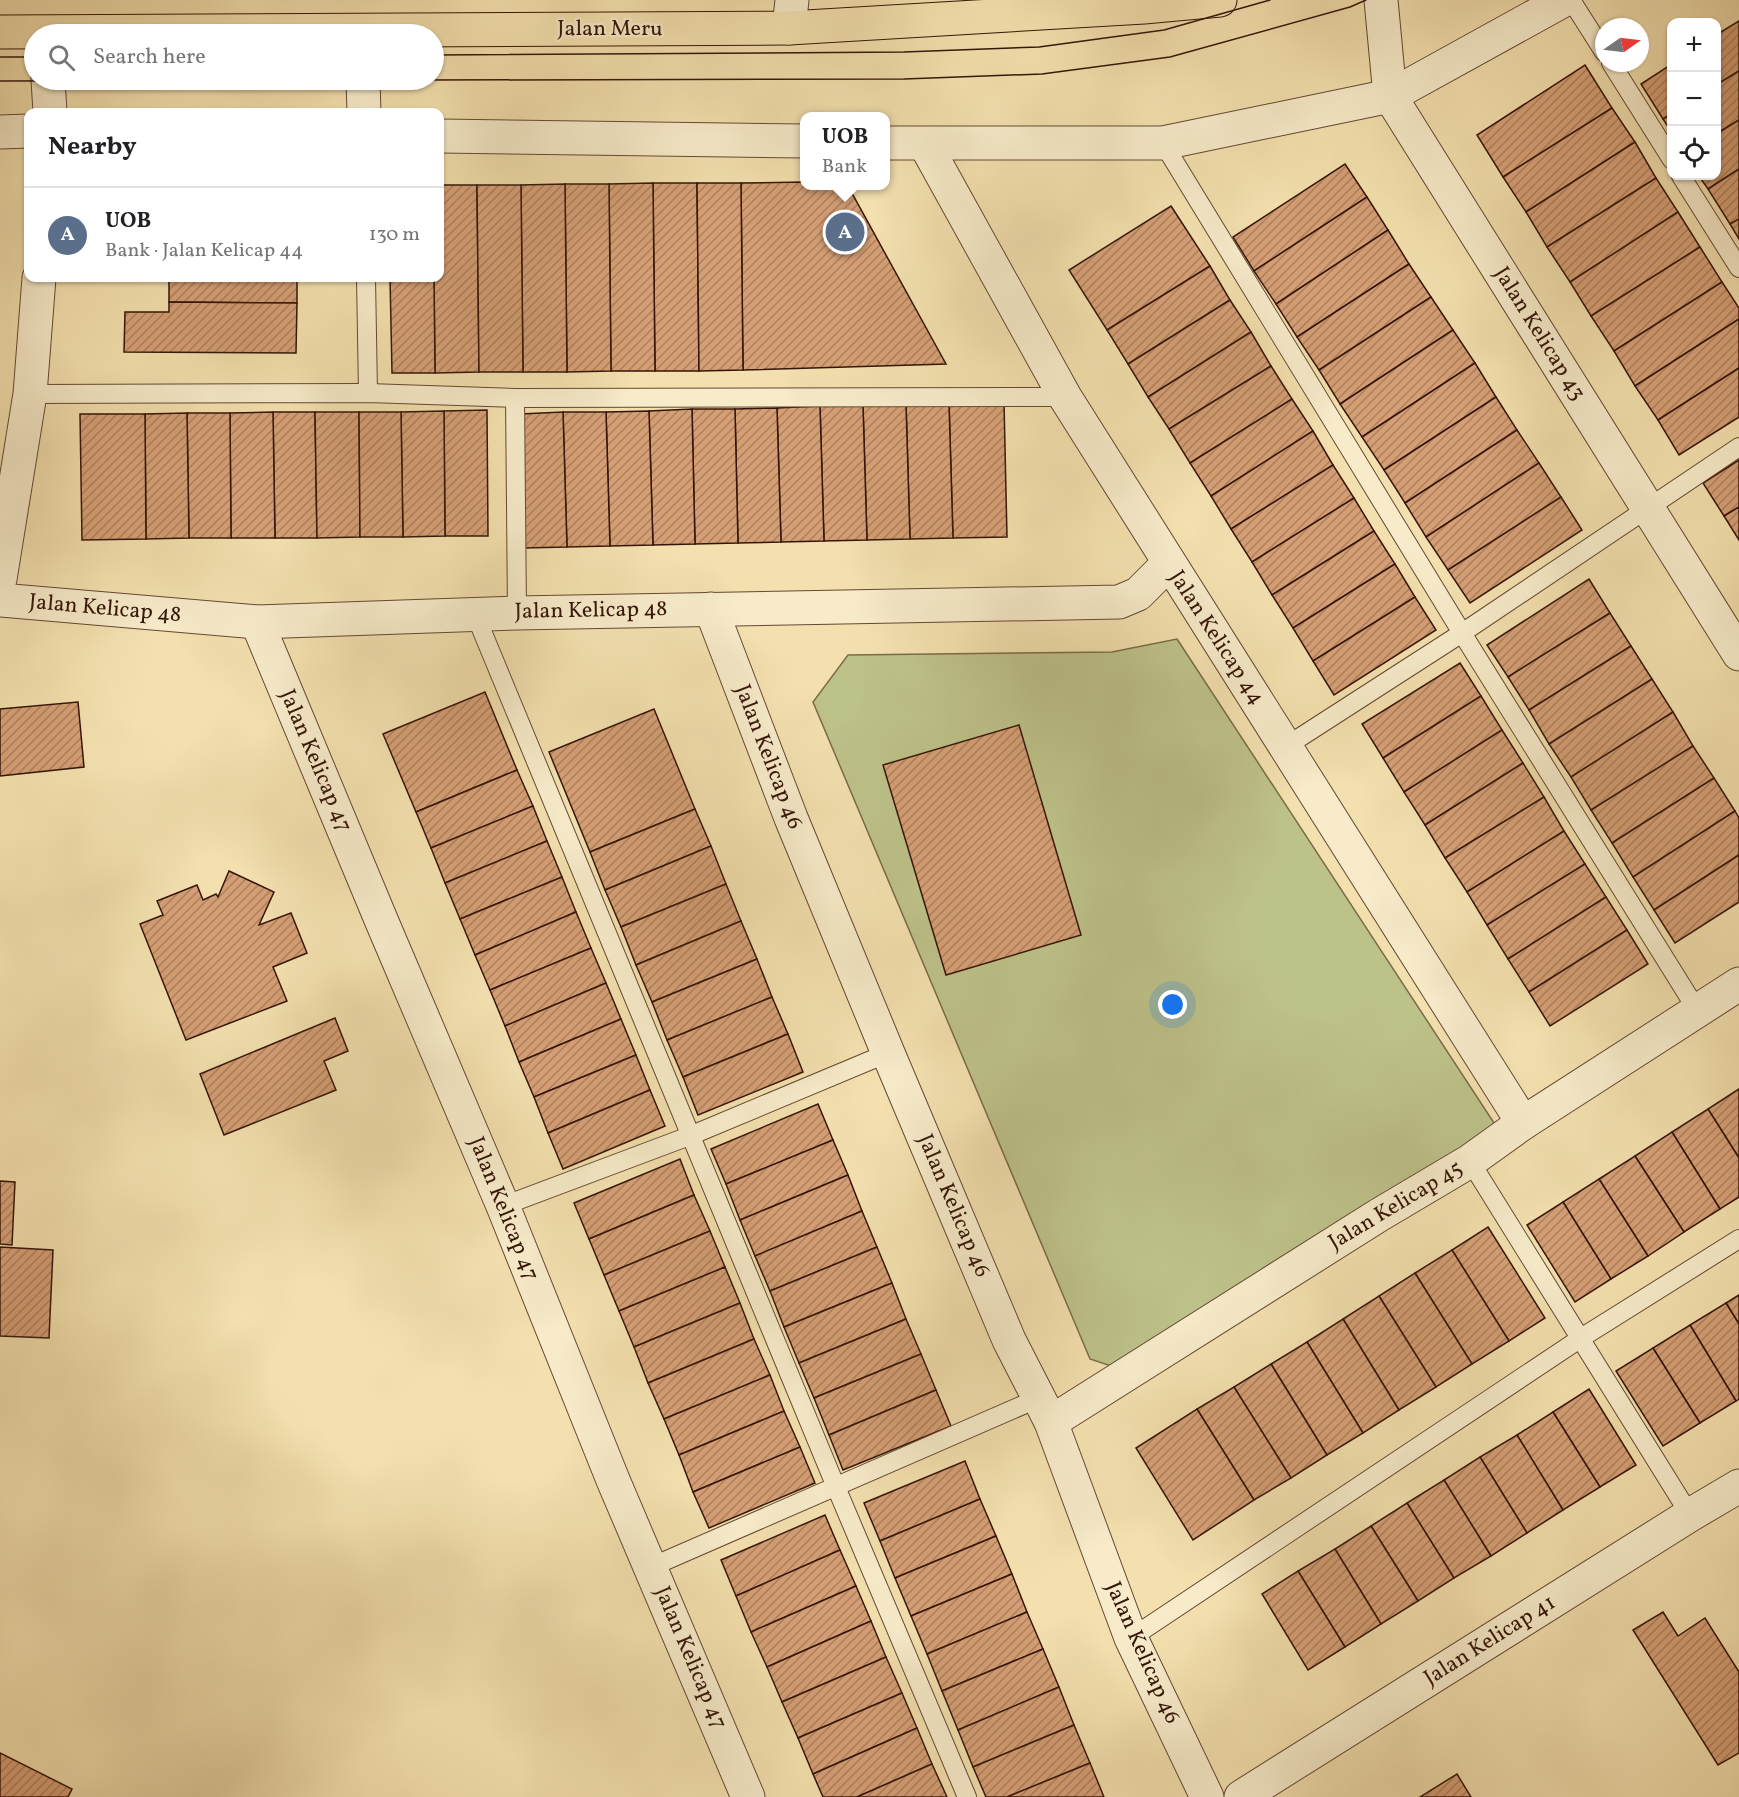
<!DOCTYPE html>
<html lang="en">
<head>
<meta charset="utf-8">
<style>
	body { margin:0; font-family:Vollkorn,serif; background:#f2f2f2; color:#202124 }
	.controls { position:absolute; right:18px; top:18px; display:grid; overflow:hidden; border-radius:12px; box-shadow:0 2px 4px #0004 }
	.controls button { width:54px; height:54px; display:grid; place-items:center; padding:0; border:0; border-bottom:2px solid #e0e0e0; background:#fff; color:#202124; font:30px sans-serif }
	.compass { position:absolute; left:1595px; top:18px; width:54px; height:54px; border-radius:50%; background:#fff; box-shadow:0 2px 4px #0004; rotate:76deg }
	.you { position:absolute; left:1173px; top:1005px; width:21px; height:21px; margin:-15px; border:4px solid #fff; border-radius:50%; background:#1a73e8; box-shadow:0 0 0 9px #1a73e833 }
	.badge { display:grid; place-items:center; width:39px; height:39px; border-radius:50%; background:#2563eb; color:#fff; font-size:20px; font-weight:700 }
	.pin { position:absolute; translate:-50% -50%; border:3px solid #fff; box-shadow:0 2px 6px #0006 }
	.popup { position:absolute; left:800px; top:112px; width:90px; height:78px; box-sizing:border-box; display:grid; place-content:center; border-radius:12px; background:#fff; filter:drop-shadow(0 2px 4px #0005); font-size:20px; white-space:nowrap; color:#757577 }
	.popup b { font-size:22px; color:#202124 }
	.popup::after { content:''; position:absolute; left:50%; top:100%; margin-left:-12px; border:12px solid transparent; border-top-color:#fff }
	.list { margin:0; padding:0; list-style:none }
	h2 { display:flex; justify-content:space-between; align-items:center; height:78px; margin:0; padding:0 24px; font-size:26px }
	h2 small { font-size:20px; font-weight:400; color:#757577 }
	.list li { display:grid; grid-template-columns:39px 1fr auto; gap:18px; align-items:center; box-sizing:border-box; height:96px; padding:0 24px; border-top:2px solid #e0e0e0 }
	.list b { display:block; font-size:22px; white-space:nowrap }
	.list p { margin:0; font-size:20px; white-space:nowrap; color:#757577 }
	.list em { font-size:20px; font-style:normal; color:#757577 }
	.icon { flex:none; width:33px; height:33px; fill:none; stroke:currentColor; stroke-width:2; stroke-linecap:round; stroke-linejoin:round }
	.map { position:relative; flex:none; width:1739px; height:1797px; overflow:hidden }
	.search { position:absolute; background:#fff; box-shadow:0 2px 4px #0004; left:24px; top:24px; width:420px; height:66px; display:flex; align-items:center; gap:15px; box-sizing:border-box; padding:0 21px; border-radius:33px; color:#757577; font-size:22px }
	.panel { position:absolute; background:#fff; box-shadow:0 2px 4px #0004; left:24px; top:108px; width:420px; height:174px; border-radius:12px }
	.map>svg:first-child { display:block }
	.green { fill:#bdc289; stroke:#796c48; stroke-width:1.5 }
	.building { fill:url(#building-hatch); stroke:#351508; stroke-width:1.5 }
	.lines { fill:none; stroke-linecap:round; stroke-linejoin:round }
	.service-casing { stroke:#644832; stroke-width:20 }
	.minor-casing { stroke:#644832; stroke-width:35 }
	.trunk-casing { stroke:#351508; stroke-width:35 }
	.service { stroke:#f7ebca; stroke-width:18 }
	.minor { stroke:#f7ebca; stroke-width:33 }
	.trunk { stroke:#f3e0ae; stroke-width:33 }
	.tram { stroke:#351508; stroke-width:1.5 }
	.labels { text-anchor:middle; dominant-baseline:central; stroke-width:4.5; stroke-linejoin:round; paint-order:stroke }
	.street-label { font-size:22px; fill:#351508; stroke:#f7ebca }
</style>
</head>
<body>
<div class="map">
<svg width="1739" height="1797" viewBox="0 0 1739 1797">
	<defs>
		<pattern id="building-hatch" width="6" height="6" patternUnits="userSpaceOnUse" patternTransform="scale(1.5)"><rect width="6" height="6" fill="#d59f75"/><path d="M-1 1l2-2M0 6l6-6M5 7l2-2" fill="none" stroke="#ae805e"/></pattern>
	</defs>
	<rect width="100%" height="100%" fill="#f3e0ae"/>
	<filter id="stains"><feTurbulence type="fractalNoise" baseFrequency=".00333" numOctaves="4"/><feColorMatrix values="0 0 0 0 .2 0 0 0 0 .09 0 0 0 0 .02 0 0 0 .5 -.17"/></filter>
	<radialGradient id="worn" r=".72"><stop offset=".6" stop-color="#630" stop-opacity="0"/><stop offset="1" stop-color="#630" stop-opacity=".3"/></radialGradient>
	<!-- green -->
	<polygon class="green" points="1177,639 1498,1129 1117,1368 1090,1359 813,702 848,655 1112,652"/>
	<!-- building -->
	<g class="building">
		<polygon points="1739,21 1739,71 1716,85 1716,35"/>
		<polygon points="1672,64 1672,114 1663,119 1641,84"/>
		<polygon points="1585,65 1612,108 1503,177 1477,135"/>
		<polygon points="1739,71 1739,120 1716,134 1716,85"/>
		<polygon points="1612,108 1635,142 1526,212 1503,177"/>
		<polygon points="1672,114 1672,133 1663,119"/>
		<polygon points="1739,120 1739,169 1708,189 1699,176 1716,176 1716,134"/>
		<polygon points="1635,142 1656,178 1547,247 1526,212"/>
		<polygon points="1345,164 1367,197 1254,271 1233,237"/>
		<polygon points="1739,169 1739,219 1730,224 1708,189"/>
		<polygon points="1656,178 1678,212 1570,282 1547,247"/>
		<polygon points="804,182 804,186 848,186 946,364 743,370 741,183"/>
		<polygon points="653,183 697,183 699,371 655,371"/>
		<polygon points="653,183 655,371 611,371 609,184"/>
		<polygon points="697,183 741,183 743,370 699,371"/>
		<polygon points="565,184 609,184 611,371 567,372"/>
		<polygon points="565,184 567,372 523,372 521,185"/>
		<polygon points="440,185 477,185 479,372 435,373 434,278 440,278"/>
		<polygon points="477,185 521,185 523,372 479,372"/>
		<polygon points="1367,197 1388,230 1276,304 1254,271"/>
		<polygon points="1171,206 1210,266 1107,330 1069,270"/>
		<polygon points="1678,212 1700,247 1591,316 1570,282"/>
		<polygon points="1739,219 1739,239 1730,224"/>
		<polygon points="1388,230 1409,264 1297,337 1276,304"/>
		<polygon points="1700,247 1722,282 1614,351 1591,316"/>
		<polygon points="1409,264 1431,297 1319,370 1297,337"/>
		<polygon points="1210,266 1230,300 1128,364 1107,330"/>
		<polygon points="169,278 297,278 297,303 169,302"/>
		<polygon points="390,278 434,278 435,373 392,373"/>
		<polygon points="1722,282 1739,308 1739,319 1635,386 1614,351"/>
		<polygon points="1431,297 1453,330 1340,404 1319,370"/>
		<polygon points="1230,300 1251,332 1148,397 1128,364"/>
		<polygon points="169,302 297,303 296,353 124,352 125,312 169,312"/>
		<polygon points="1739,319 1739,368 1658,420 1635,386"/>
		<polygon points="1453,330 1475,363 1362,437 1340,404"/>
		<polygon points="1251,332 1271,366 1169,429 1148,397"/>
		<polygon points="1475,363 1496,397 1384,470 1362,437"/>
		<polygon points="1271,366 1292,399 1190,463 1169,429"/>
		<polygon points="1739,368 1739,417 1679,455 1658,420"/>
		<polygon points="1496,397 1517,430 1405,503 1384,470"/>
		<polygon points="1292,399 1313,431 1211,496 1190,463"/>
		<polygon points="1004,402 1007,537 953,538 949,403"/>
		<polygon points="949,403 953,538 910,539 906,404"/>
		<polygon points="906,404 910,539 867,540 863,406"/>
		<polygon points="820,406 863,406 867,540 824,541"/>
		<polygon points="820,406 824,541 781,542 777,408"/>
		<polygon points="777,408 781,542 738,543 735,409"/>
		<polygon points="692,409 735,409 738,543 695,544"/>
		<polygon points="692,409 695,544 653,545 649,411"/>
		<polygon points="487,410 488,536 445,536 444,411"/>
		<polygon points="444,411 445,536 403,537 401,412"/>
		<polygon points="649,411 653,545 610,546 606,412"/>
		<polygon points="273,412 315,412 317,538 275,538"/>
		<polygon points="273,412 275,538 231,538 230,413"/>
		<polygon points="315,412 359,412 360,537 317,538"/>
		<polygon points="359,412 401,412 403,537 360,537"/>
		<polygon points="563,412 606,412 610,546 567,547"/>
		<polygon points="563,412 567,547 524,548 520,414"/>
		<polygon points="187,413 230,413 231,538 189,538"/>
		<polygon points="187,413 189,538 146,539 145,414"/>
		<polygon points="80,414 145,414 146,539 82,540"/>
		<polygon points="1517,430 1539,463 1426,537 1405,503"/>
		<polygon points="1313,431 1333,465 1231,529 1211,496"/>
		<polygon points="1739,460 1739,507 1724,516 1703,483"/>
		<polygon points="1539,463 1561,497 1448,570 1426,537"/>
		<polygon points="1333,465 1354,498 1252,562 1231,529"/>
		<polygon points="1561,497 1582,530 1470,603 1448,570"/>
		<polygon points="1354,498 1374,531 1272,595 1252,562"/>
		<polygon points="1739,507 1739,540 1724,516"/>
		<polygon points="1374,531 1395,564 1293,628 1272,595"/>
		<polygon points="1395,564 1415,597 1313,661 1293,628"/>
		<polygon points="1589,579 1610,613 1508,677 1487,645"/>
		<polygon points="1415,597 1436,630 1334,695 1313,661"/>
		<polygon points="1610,613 1631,646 1529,710 1508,677"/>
		<polygon points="1631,646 1652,679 1549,744 1529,710"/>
		<polygon points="1460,663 1481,696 1383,758 1362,724"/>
		<polygon points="1652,679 1673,712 1571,777 1549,744"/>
		<polygon points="485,692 517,770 416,812 383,734"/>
		<polygon points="1481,696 1502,730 1404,792 1383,758"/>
		<polygon points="78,702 84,767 0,776 0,709"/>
		<polygon points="654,709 695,809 590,852 549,752"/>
		<polygon points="1673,712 1693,746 1591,810 1571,777"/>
		<polygon points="1019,725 1081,935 946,975 883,765"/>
		<polygon points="1502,730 1523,763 1425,825 1404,792"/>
		<polygon points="1693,746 1714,778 1612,843 1591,810"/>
		<polygon points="1523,763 1544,797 1445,858 1425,825"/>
		<polygon points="517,770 533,806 431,848 416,812"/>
		<polygon points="1714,778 1735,811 1633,877 1612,843"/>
		<polygon points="1544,797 1564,831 1467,892 1445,858"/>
		<polygon points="533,806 547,841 445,883 431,848"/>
		<polygon points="695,809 711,846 605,890 590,852"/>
		<polygon points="1735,811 1739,818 1739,855 1654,910 1633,877"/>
		<polygon points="1564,831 1585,864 1487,925 1467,892"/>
		<polygon points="547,841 562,877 460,919 445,883"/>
		<polygon points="711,846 726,884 621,927 605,890"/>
		<polygon points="1739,855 1739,902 1675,943 1654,910"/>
		<polygon points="1585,864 1606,897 1508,959 1487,925"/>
		<polygon points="229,871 274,892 259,925 291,913 307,953 273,967 287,1001 186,1040 140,924 163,915 157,901 197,885 203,900 216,894 218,897"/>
		<polygon points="562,877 576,912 475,955 460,919"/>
		<polygon points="726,884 741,921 636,965 621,927"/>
		<polygon points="1606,897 1627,930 1529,992 1508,959"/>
		<polygon points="576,912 591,948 490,990 475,955"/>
		<polygon points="741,921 757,959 652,1002 636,965"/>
		<polygon points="1627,930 1648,964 1550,1026 1529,992"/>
		<polygon points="591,948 606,983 505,1026 490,990"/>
		<polygon points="757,959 772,997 667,1040 652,1002"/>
		<polygon points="606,983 621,1019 519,1062 505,1026"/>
		<polygon points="772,997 788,1034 683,1077 667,1040"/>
		<polygon points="335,1018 348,1051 324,1061 336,1090 224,1135 200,1074"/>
		<polygon points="621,1019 636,1055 534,1097 519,1062"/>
		<polygon points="788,1034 803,1072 698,1115 683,1077"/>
		<polygon points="636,1055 650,1090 548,1133 534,1097"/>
		<polygon points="1739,1089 1739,1158 1708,1109"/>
		<polygon points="650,1090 665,1126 563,1169 548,1133"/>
		<polygon points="818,1104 833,1140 726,1184 711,1149"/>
		<polygon points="1708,1109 1739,1158 1739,1197 1720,1209 1672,1132"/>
		<polygon points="1672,1132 1720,1209 1684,1232 1635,1156"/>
		<polygon points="833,1140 848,1175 740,1220 726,1184"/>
		<polygon points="1635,1156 1684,1232 1648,1256 1599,1179"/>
		<polygon points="680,1159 694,1195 589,1239 574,1203"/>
		<polygon points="848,1175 862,1211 755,1256 740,1220"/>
		<polygon points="1599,1179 1648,1256 1611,1279 1563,1202"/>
		<polygon points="0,1181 15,1182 12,1245 0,1244"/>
		<polygon points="694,1195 710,1231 604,1275 589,1239"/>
		<polygon points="1563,1202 1611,1279 1575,1302 1527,1225"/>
		<polygon points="862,1211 877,1247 770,1291 755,1256"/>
		<polygon points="1488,1227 1545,1318 1509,1341 1452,1250"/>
		<polygon points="710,1231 725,1267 619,1311 604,1275"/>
		<polygon points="0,1247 53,1250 49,1338 0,1336"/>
		<polygon points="877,1247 892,1283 784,1327 770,1291"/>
		<polygon points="1452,1250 1509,1341 1472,1364 1415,1273"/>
		<polygon points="725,1267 740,1303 634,1347 619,1311"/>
		<polygon points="1415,1273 1472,1364 1436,1387 1379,1296"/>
		<polygon points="892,1283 906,1319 799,1363 784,1327"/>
		<polygon points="1739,1295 1739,1324 1726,1303"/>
		<polygon points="1379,1296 1436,1387 1399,1410 1343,1319"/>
		<polygon points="740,1303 754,1339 648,1383 634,1347"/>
		<polygon points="1726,1303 1739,1324 1739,1399 1736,1401 1690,1325"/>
		<polygon points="906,1319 921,1354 814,1398 799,1363"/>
		<polygon points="1343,1319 1399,1410 1363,1433 1307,1342"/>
		<polygon points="1690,1325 1736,1401 1700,1423 1653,1348"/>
		<polygon points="754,1339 770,1375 664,1419 648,1383"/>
		<polygon points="1307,1342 1363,1433 1327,1455 1271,1364"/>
		<polygon points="1653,1348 1700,1423 1663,1446 1616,1371"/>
		<polygon points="921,1354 936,1390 829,1435 814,1398"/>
		<polygon points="1271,1364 1327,1455 1291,1478 1234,1387"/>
		<polygon points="770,1375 784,1411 679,1455 664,1419"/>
		<polygon points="1234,1387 1291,1478 1254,1500 1197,1409"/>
		<polygon points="1589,1389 1636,1465 1600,1487 1553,1412"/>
		<polygon points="936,1390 951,1426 843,1470 829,1435"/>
		<polygon points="1197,1409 1254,1500 1193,1540 1136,1448"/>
		<polygon points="784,1411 800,1447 693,1492 679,1455"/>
		<polygon points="1553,1412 1600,1487 1563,1510 1517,1435"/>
		<polygon points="1517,1435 1563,1510 1527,1533 1480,1457"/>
		<polygon points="800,1447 815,1483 709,1528 693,1492"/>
		<polygon points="1480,1457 1527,1533 1491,1556 1444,1480"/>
		<polygon points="965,1461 980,1499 880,1541 864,1503"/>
		<polygon points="1444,1480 1491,1556 1454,1578 1407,1503"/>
		<polygon points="980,1499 996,1536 895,1578 880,1541"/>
		<polygon points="1407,1503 1454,1578 1418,1601 1371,1526"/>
		<polygon points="825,1515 840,1550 736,1596 721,1560"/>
		<polygon points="1371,1526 1418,1601 1381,1624 1335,1549"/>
		<polygon points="996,1536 1012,1574 911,1616 895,1578"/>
		<polygon points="1335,1549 1381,1624 1345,1647 1298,1571"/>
		<polygon points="840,1550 856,1586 751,1632 736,1596"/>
		<polygon points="1298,1571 1345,1647 1308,1670 1262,1594"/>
		<polygon points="1012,1574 1027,1612 927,1654 911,1616"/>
		<polygon points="856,1586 871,1621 767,1667 751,1632"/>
		<polygon points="1027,1612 1043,1649 942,1691 927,1654"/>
		<polygon points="1663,1612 1678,1636 1705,1618 1739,1672 1739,1753 1718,1765 1633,1630"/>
		<polygon points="871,1621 886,1657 782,1702 767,1667"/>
		<polygon points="1043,1649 1059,1687 958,1730 942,1691"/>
		<polygon points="886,1657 902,1693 798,1738 782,1702"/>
		<polygon points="1059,1687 1074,1725 973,1767 958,1730"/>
		<polygon points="902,1693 917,1728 813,1774 798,1738"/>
		<polygon points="1074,1725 1090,1763 1007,1797 986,1797 973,1767"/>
		<polygon points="917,1728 932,1764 857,1797 823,1797 813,1774"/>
		<polygon points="0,1753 72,1789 68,1797 0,1797"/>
		<polygon points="1090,1763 1104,1797 1007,1797"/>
		<polygon points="932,1764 947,1797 857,1797"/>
		<polygon points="1457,1774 1471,1797 1420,1797"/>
	</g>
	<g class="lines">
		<defs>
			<g id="service">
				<polyline points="1571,0 1604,52"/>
				<polyline points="1611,63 1672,160"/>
				<polyline points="1163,143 1462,633 1697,1010"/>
				<polyline points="1681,176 1739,268"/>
				<polyline points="366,278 368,393"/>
				<polyline points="30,394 368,393 515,398 1065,397"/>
				<polyline points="515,398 517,613"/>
				<polyline points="475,614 836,1487 967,1797"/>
				<polyline points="1285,747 1462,633 1739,447"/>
				<polyline points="1470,1161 1690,1515"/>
				<polyline points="503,1206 692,1135 888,1053"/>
				<polyline points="651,1567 1039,1398"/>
				<polyline points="1131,1638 1581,1338 1739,1239"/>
			</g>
			<g id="minor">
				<polyline points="1381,0 1390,96 1739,654"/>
				<polyline points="789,28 792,0"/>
				<polyline points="48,80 50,112"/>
				<polyline points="363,80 364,112"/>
				<polyline points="0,132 28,131"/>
				<polyline points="440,136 804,141"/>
				<polyline points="886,143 1163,143 1390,96 1564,0"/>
				<polyline points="925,144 1065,397 1523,1123"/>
				<polyline points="0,579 30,394 39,278"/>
				<polyline points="0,600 257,622 517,613 1119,602 1138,594 1168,564"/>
				<polyline points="711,609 791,818 888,1053 1009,1340 1051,1422 1131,1638 1207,1797"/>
				<polyline points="257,622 382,922 503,1206 613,1480 748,1797"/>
				<polyline points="1051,1422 1379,1215 1470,1161 1523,1123 1739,984"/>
				<polyline points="1241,1797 1690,1515 1739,1486"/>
			</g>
			<polyline id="trunk" points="0,32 789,28 1144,7 1220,0"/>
		</defs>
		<!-- service casing -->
		<use href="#service" class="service-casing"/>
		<!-- minor casing -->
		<use href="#minor" class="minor-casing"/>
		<!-- trunk casing -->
		<use href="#trunk" class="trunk-casing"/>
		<!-- service -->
		<use href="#service" class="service"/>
		<!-- minor -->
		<use href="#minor" class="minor"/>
		<!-- trunk -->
		<use href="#trunk" class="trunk"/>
		<!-- tram -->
		<g class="tram">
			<polyline points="434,55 904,52 1039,47 1164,30 1270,0"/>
			<polyline points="0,57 34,57"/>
			<polyline points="0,81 904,79 1042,74 1170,57 1350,7 1366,0"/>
		</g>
	</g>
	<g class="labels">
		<!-- street labels -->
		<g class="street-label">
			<text x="610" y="29">Jalan Meru</text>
			<text transform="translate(1539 334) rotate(58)">Jalan Kelicap 43</text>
			<text transform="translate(105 609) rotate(5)">Jalan Kelicap 48</text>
			<text transform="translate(591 611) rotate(-1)">Jalan Kelicap 48</text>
			<text transform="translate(1216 638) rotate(57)">Jalan Kelicap 44</text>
			<text transform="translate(768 757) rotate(69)">Jalan Kelicap 46</text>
			<text transform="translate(315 761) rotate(67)">Jalan Kelicap 47</text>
			<text transform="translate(953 1206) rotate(67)">Jalan Kelicap 46</text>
			<text transform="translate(1396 1206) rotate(-31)">Jalan Kelicap 45</text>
			<text transform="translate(503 1209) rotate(68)">Jalan Kelicap 47</text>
			<text transform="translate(1490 1641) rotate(-32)">Jalan Kelicap 41</text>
			<text transform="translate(1142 1653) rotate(66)">Jalan Kelicap 46</text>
			<text transform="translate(690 1658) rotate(67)">Jalan Kelicap 47</text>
		</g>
	</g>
	<rect width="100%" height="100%" filter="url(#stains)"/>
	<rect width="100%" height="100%" fill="url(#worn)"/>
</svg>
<div class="controls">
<button>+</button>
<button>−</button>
<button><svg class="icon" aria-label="locate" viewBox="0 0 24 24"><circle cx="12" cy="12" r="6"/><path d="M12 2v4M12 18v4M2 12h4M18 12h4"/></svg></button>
</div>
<svg class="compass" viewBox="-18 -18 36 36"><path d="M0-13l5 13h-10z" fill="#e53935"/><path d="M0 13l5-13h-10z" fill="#757577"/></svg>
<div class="you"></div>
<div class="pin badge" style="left:845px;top:232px;background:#5c6f8a">A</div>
<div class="popup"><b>UOB</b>Bank</div>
<div class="search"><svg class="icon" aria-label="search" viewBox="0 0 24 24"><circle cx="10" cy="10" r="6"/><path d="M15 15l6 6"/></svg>Search here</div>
<section class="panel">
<h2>Nearby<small></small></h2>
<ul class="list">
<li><span class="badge" style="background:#5c6f8a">A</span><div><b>UOB</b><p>Bank · Jalan Kelicap 44</p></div><em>130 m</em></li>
</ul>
</section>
</div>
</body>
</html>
